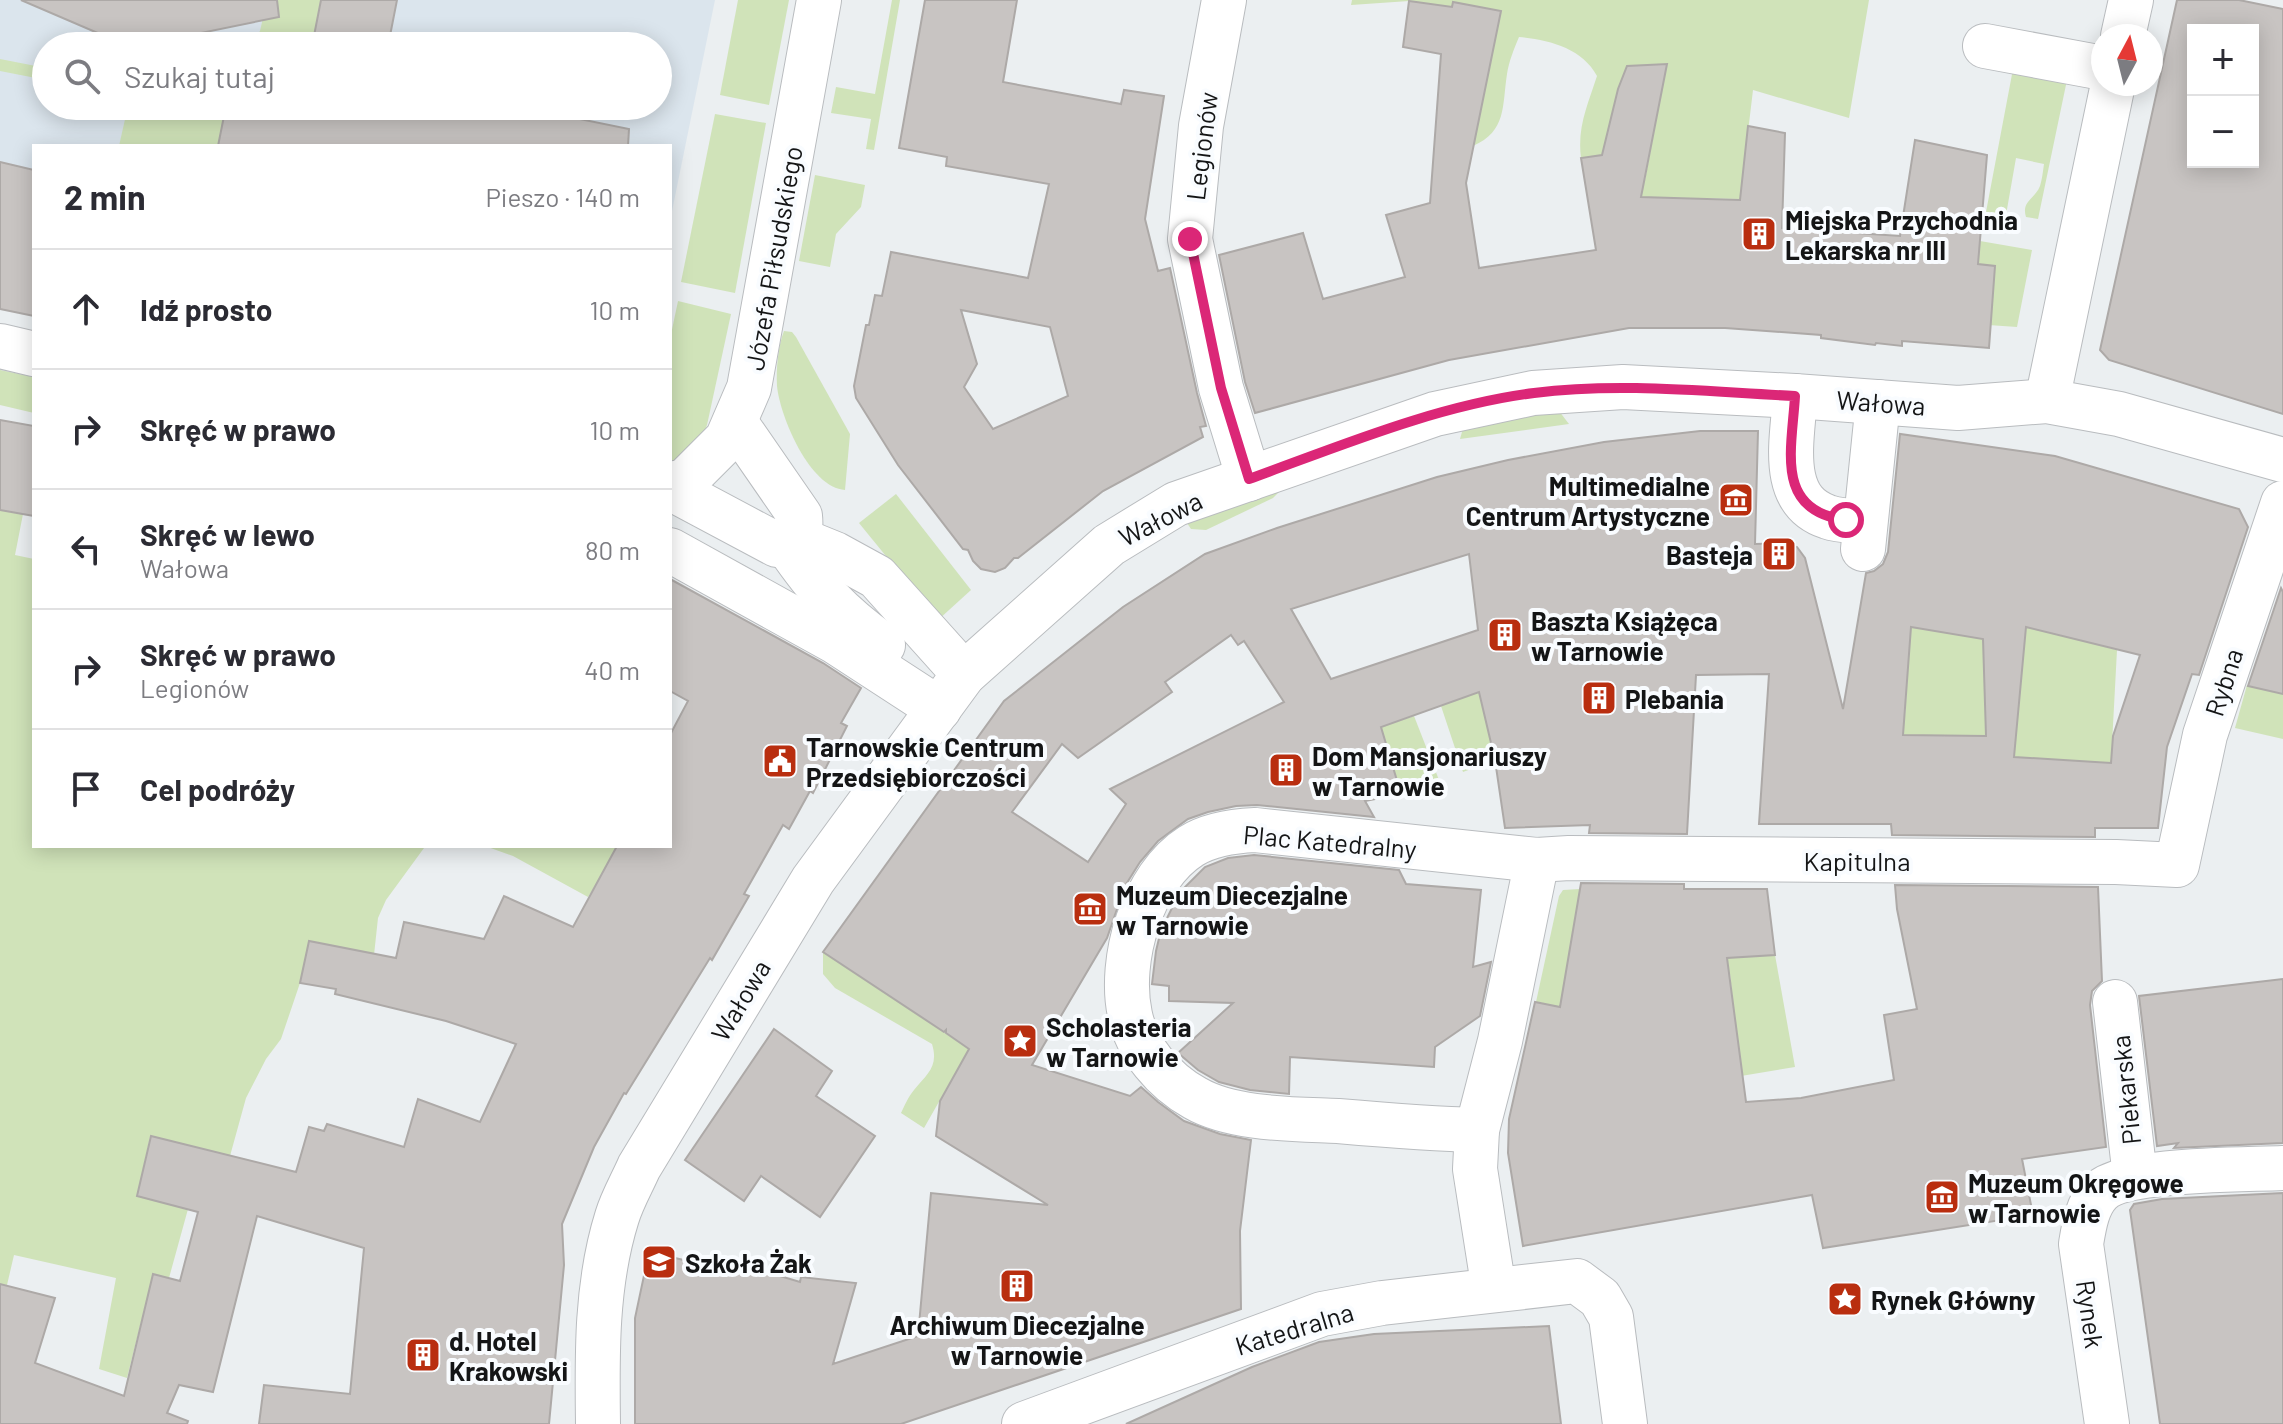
<!DOCTYPE html>
<html lang="pl">
<head>
<meta charset="utf-8">
<style>
	body { margin:0; font-family:Barlow,sans-serif; background:#f2f2f3; color:#2b2b33 }
	.controls { position:absolute; right:24px; top:24px; display:grid; overflow:hidden; border-radius:0px; box-shadow:0 4px 20px #0003 }
	.controls button { width:72px; height:72px; display:grid; place-items:center; padding:0; border:0; border-bottom:2px solid #e1e1e2; background:#fff; color:#2b2b33; font:40px sans-serif }
	.compass { position:absolute; left:2091px; top:24px; width:72px; height:72px; border-radius:50%; background:#fff; box-shadow:0 4px 20px #0003; rotate:7deg }
	.stop { position:absolute; width:24px; height:24px; margin:-18px; border:6px solid #db2777; border-radius:50%; background:#fff }
	.stop.end { background:#db2777; border-color:#fff; box-shadow:0 2px 8px #0008 }
	.list { margin:0; padding:0; list-style:none }
	h2 { display:flex; justify-content:space-between; align-items:center; height:104px; margin:0; padding:0 32px; font-size:34px }
	h2 small { font-size:26px; font-weight:400; color:#7c7c81 }
	.list li { display:grid; grid-template-columns:52px 1fr auto; gap:24px; align-items:center; box-sizing:border-box; height:120px; padding:0 32px; border-top:2px solid #e1e1e2 }
	.list b { display:block; font-size:30px; white-space:nowrap }
	.list p { margin:0; font-size:26px; white-space:nowrap; color:#7c7c81 }
	.list em { font-size:26px; font-style:normal; color:#7c7c81 }
	.icon { flex:none; width:44px; height:44px; fill:none; stroke:currentColor; stroke-width:2; stroke-linecap:round; stroke-linejoin:round }
	.map { position:relative; flex:none; width:2283px; height:1424px; overflow:hidden }
	.search { position:absolute; background:#fff; box-shadow:0 4px 20px #0003; left:32px; top:32px; width:640px; height:88px; display:flex; align-items:center; gap:20px; box-sizing:border-box; padding:0 28px; border-radius:44px; color:#7c7c81; font-size:30px }
	.panel { position:absolute; background:#fff; box-shadow:0 4px 20px #0003; left:32px; top:144px; width:640px; height:704px; border-radius:0px }
	.map>svg:first-child { display:block }
	.built { fill:#dbe5ed; fill-rule:evenodd }
	.green { fill:#d0e3b9 }
	.building { fill:#c8c4c2; stroke:#ada9a7; stroke-width:2; fill-rule:evenodd }
	.lines { fill:none; stroke-linecap:round; stroke-linejoin:round }
	.minor-casing { stroke:#b9bcbf; stroke-width:46 }
	.minor { stroke:#fff; stroke-width:44 }
	.route { stroke:#db2777; stroke-width:10 }
	.labels { text-anchor:middle; dominant-baseline:central; stroke-width:8; stroke-linejoin:round; paint-order:stroke }
	.street-label { font-size:26px; fill:#141516; stroke:#f9fcff }
	.poi-label { font-size:26px; font-weight:bold; fill:#141516; stroke:#f9fcff; text-anchor:start }
</style>
</head>
<body>
<div class="map">
<svg width="2283" height="1424" viewBox="0 0 2283 1424">
	<rect width="100%" height="100%" fill="#ebeff1"/>
	<!-- built -->
	<path class="built" d="M0 0H715L670 221V146H34V316L0 309ZM46 46H658V106H46Z"/>
	<!-- green -->
	<g class="green">
		<polygon points="267,0 321,0 312,46 273,41 271,46 249,46 260,31"/>
		<polygon points="738,0 789,0 769,105 720,95"/>
		<polygon points="892,0 900,0 874,150 866,149 871,119 831,113 836,87 875,94"/>
		<path d="M1352 0H1869L1849 118 1753 90 1740 199 1625 197 1645 180 1667 64 1618 90 1602 155 1581 158C1577 127 1588 104 1597 76 1582 48 1549 40 1519 37 1514 49 1509 61 1507 74 1502 106 1507 131 1473 146L1501 11 1453 2 1452 7 1409 1 1351 5Z"/>
		<polygon points="0,59 46,68 46,80 0,71"/>
		<path d="M2013 69 2067 80 2038 219 2026 217C2021 201 2035 199 2040 186 2042 180 2043 171 2044 164L2016 158 2006 215 1986 212Z"/>
		<polygon points="128,106 226,106 218,146 119,146"/>
		<polygon points="715,114 766,123 735,293 681,282"/>
		<polygon points="815,175 865,185 861,207 836,234 830,267 799,261"/>
		<polygon points="1980,241 2032,250 2017,327 1974,324 1993,297 1995,266 1978,264"/>
		<polygon points="678,301 731,314 707,425 698,447 670,467 670,339"/>
		<path d="M784 331 792 332 796 337 850 434 845 490C810 488 780 417 777 386 776 369 778 346 784 331Z"/>
		<polygon points="0,370 34,377 34,413 0,405"/>
		<polygon points="1559,411 1569,424 1460,439 1464,425"/>
		<polygon points="1282,489 1273,498 1206,530 1191,529 1187,523"/>
		<polygon points="896,494 971,590 938,620 859,523"/>
		<polygon points="0,510 23,514 15,555 34,559 34,846 424,848 386,900 378,918 374,955 309,941 300,983 281,1039 266,1059 246,1098 230,1156 150,1137 137,1196 188,1209 169,1278 153,1274 127,1378 99,1369 116,1278 14,1255 7,1285 0,1284"/>
		<polygon points="2023,625 2094,637 2094,644 2117,650 2111,763 2014,757 2024,639"/>
		<polygon points="1911,627 1983,639 1986,736 1883,735 1905,716"/>
		<polygon points="2247,685 2283,693 2283,739 2235,728"/>
		<polygon points="1479,692 1495,760 1463,772 1441,706"/>
		<polygon points="1414,716 1439,780 1401,794 1381,727"/>
		<polygon points="485,846 638,846 595,886 588,897 513,856"/>
		<polygon points="1580,889 1560,1007 1536,1002 1559,896 1563,890"/>
		<path d="M823 952 969 1049 924 1128 901 1113C905 1105 908 1097 914 1090 927 1074 939 1067 932 1044L835 988 823 974Z"/>
		<polygon points="1775,955 1795,1067 1741,1076 1730,974 1711,959"/>
	</g>
	<!-- building -->
	<g class="building">
		<polygon points="21,0 277,0 279,17 181,37 179,46 163,46 100,34"/>
		<polygon points="321,0 397,0 388,46 312,46"/>
		<path d="M925 0H1017L1003 82 1121 104 1124 90 1164 96 1145 219 1158 271 1170 268 1197 393 1206 426 1200 427 1203 437 1103 491 1018 558H1014L1005 568 995 572 981 569 973 561 968 550 963 549 898 465 856 398 854 386 866 325H869L875 295 882 296 891 252 1028 278 1049 184 946 166 947 157 899 148ZM961 310 1050 327 1068 396 993 429 964 387 977 364Z"/>
		<path d="M2177 0H2239L2283 9V414L2109 360 2100 350ZM2193 30H2253V162H2193Z"/>
		<polygon points="1409,1 1452,7 1453,2 1501,11 1466,183 1479,268 1596,250 1581,158 1602,155 1618,89 1627,66 1667,64 1641,197 1740,200 1748,126 1785,133 1782,228 1900,236 1915,140 1987,155 1978,264 1995,266 1989,348 1902,341 1902,346 1876,343 1875,345 1821,338 1821,335 1725,328 1629,328 1449,360 1255,413 1245,382 1219,255 1303,233 1323,299 1405,277 1386,215 1430,203 1441,54 1403,47"/>
		<polygon points="226,106 516,106 629,129 628,146 218,146"/>
		<polygon points="0,162 34,170 34,316 0,309"/>
		<polygon points="0,420 34,426 34,516 0,510"/>
		<path d="M1700 431H1758L1755 544 1785 543 1797 547 1805 558 1843 709 1866 573 1874 571 1883 564 1888 552 1900 434 2055 456 2239 509 2248 527 2199 675 2192 674 2167 747 2158 828H2095V837L1892 835 1891 824H1759L1769 674 1696 675 1687 834 1589 833 1590 825 1505 828 1495 760 1479 692 1381 727 1401 794 1365 801 1374 817 1257 805 1236 806 1208 812 1188 819 1158 841 1140 862 1125 886 1107 938 1032 1065 1130 1096 1141 1087 1158 1102 1184 1121 1220 1134 1251 1140 1240 1231 1241 1309 901 1424H635V1318L649 1252 701 1264 770 1273 800 1282 801 1277 856 1283 833 1364 918 1336 931 1193 1048 1205 936 1136 940 1101 969 1049 946 1033V1030L944 1032 823 952 1004 701 1123 607 1205 554 1277 528 1437 477 1508 460 1604 442ZM1469 554 1478 630 1331 679 1291 609ZM1911 627 1983 639 1986 736 1903 735ZM2026 627 2140 655 2113 736 2111 763 2014 757ZM1231 635 1238 645 1244 641 1284 702 1110 789 1126 804 1088 862 1012 812 1062 744 1078 758 1172 692 1165 682Z"/>
		<polygon points="670,579 823,663 861,688 841,723 847,726 813,793 810,791 789,829 783,825 744,894 749,896 712,960 710,958 626,1094 624,1093 594,1147 562,1224 564,1265 549,1424 259,1424 264,1385 350,1394 364,1248 257,1216 213,1392 179,1385 167,1413 188,1421 187,1424 0,1424 0,1284 55,1298 35,1363 124,1396 153,1274 180,1281 198,1212 137,1196 151,1136 296,1172 309,1127 324,1131 327,1124 404,1147 418,1099 480,1122 516,1044 446,1021 335,994 336,989 300,983 309,941 396,958 404,922 484,939 504,896 573,927 617,846 670,846 670,735 688,701 670,691"/>
		<polygon points="2281,588 2283,592 2283,694 2248,686"/>
		<polygon points="1254,855 1399,870 1406,884 1481,890 1473,967 1491,962 1480,1016 1435,1047 1434,1067 1290,1057 1289,1094 1250,1090 1219,1082 1198,1070 1178,1053 1233,1003 1169,1001 1169,986 1152,984 1156,951 1161,930 1180,892 1205,867 1228,858"/>
		<polygon points="1581,883 1684,884 1684,889 1767,889 1775,955 1727,958 1746,1102 1801,1098 1894,1080 1884,1015 1917,1009 1897,909 1895,885 2098,887 2102,981 2092,991 2090,1005 2106,1147 2022,1159 2033,1215 1823,1248 1812,1195 1523,1246 1508,1153 1509,1119 1535,1002 1560,1007"/>
		<polygon points="2283,979 2283,1143 2174,1148 2178,1143 2157,1146 2139,996"/>
		<polygon points="774,1029 832,1071 816,1096 875,1136 820,1217 761,1176 744,1201 685,1160"/>
		<polygon points="2283,1193 2283,1424 2160,1424 2130,1210 2134,1204 2162,1199"/>
		<polygon points="1549,1326 1561,1424 1126,1424 1252,1367 1319,1342 1374,1334"/>
	</g>
	<g class="lines">
		<defs>
			<g id="minor">
				<polyline points="1224,0 1201,126 1190,239 1221,388 1249,479"/>
				<polyline points="2123,36 2131,0"/>
				<polyline points="1985,46 2103,68"/>
				<polyline points="0,346 34,354"/>
				<path d="M1795 396C1793 438 1777 500 1828 517 1839 521 1853 521 1865 522"/>
				<polyline points="2047,401 2113,84"/>
				<polyline points="670,484 685,481 727,439 749,388 819,0"/>
				<path d="M670 488 777 545C798 546 802 535 800 516L735 422"/>
				<polyline points="798,539 835,554 877,577 964,674"/>
				<path d="M787 545C818 590 839 613 883 645"/>
				<polyline points="1863,549 1878,402"/>
				<polyline points="670,550 836,642 939,709"/>
				<polyline points="2115,1002 2135,1177"/>
				<path d="M1477 1130C1431 1129 1384 1125 1338 1121 1295 1119 1233 1120 1195 1098 1164 1081 1137 1049 1130 1015 1118 960 1142 877 1191 846 1210 834 1234 831 1255 830L1537 860 1569 858 2116 862 2177 865 2205 735 2283 503"/>
				<polyline points="1494,1290 1475,1169 1477,1130 1500,1041 1537,860"/>
				<path d="M598 1424C597 1354 596 1284 617 1217 622 1200 632 1183 639 1167L813 880 964 674 1109 545 1176 504 1435 414 1533 393 1623 387 1795 396 1958 408 2047 401 2119 414 2283 460"/>
				<polyline points="1024,1424 1322,1314 1382,1303 1577,1281 1600,1298 1611,1317 1625,1424"/>
				<path d="M2107 1424 2081 1244C2084 1226 2087 1205 2100 1192 2124 1168 2245 1170 2283 1168"/>
			</g>
		</defs>
		<!-- minor casing -->
		<use href="#minor" class="minor-casing"/>
		<!-- minor -->
		<use href="#minor" class="minor"/>
	</g>
	<g class="lines">
		<!-- route -->
		<path class="route" d="M1190 239 1221 388 1249 479C1340 446 1438 405 1534 393 1621 382 1709 392 1795 396 1792 449 1774 511 1846 520"/>
	</g>
	<!-- icons -->
	<defs>
		<symbol id="building-square" viewBox="-11 -11 22 22"><rect x="-9" y="-9" width="18" height="18" rx="4" fill="#b92e0f" stroke="#f9fcff"/><path d="M-4-6H4V6H1V3H-1V6H-4ZM-2.5-4.3h1.7v1.8h-1.7ZM.8-4.3h1.7v1.8H.8ZM-2.5-1h1.7V.8h-1.7ZM.8-1h1.7V.8H.8Z" fill="#fff"/></symbol>
		<symbol id="museum-square" viewBox="-11 -11 22 22"><rect x="-9" y="-9" width="18" height="18" rx="4" fill="#b92e0f" stroke="#f9fcff"/><path d="M0-6L6-3V-2H-6V-3ZM-5-1h2V3h-2ZM-1-1h2V3h-2ZM3-1h2V3H3ZM-6 4H6V6H-6Z" fill="#fff"/></symbol>
		<symbol id="civic-square" viewBox="-11 -11 22 22"><rect x="-9" y="-9" width="18" height="18" rx="4" fill="#b92e0f" stroke="#f9fcff"/><path d="M-.6-6.5H3V-4.5H.6V-3L4-1V1h2V6H-6V1h2V-1L-.6-3ZM-1.2 2.5V6h2.4V2.5Z" fill="#fff"/></symbol>
		<symbol id="sight-square" viewBox="-11 -11 22 22"><rect x="-9" y="-9" width="18" height="18" rx="4" fill="#b92e0f" stroke="#f9fcff"/><path d="M0-6L1.8-2.2L6-1.7L2.9 1.2L3.7 5.4L0 3.3L-3.7 5.4L-2.9 1.2L-6-1.7L-1.8-2.2Z" fill="#fff"/></symbol>
		<symbol id="school-square" viewBox="-11 -11 22 22"><rect x="-9" y="-9" width="18" height="18" rx="4" fill="#b92e0f" stroke="#f9fcff"/><path d="M0-5L7-2L0 1L-7-2ZM-4 1L0 2.5L4 1V4Q0 6-4 4Z" fill="#fff"/></symbol>
	</defs>
	<g fill-rule="evenodd">
		<use href="#building-square" x="1739" y="214" width="40" height="40"/>
		<use href="#museum-square" x="1716" y="480" width="40" height="40"/>
		<use href="#building-square" x="1759" y="534" width="40" height="40"/>
		<use href="#building-square" x="1485" y="615" width="40" height="40"/>
		<use href="#building-square" x="1579" y="678" width="40" height="40"/>
		<use href="#civic-square" x="760" y="741" width="40" height="40"/>
		<use href="#building-square" x="1266" y="750" width="40" height="40"/>
		<use href="#museum-square" x="1070" y="889" width="40" height="40"/>
		<use href="#sight-square" x="1000" y="1021" width="40" height="40"/>
		<use href="#museum-square" x="1922" y="1177" width="40" height="40"/>
		<use href="#school-square" x="639" y="1242" width="40" height="40"/>
		<use href="#building-square" x="997" y="1266" width="40" height="40"/>
		<use href="#sight-square" x="1825" y="1279" width="40" height="40"/>
		<use href="#building-square" x="403" y="1335" width="40" height="40"/>
	</g>
	<g class="labels">
		<!-- street labels -->
		<g class="street-label">
			<text transform="translate(1201 146) rotate(-83)">Legionów</text>
			<text transform="translate(773 258) rotate(-80)">Józefa Piłsudskiego</text>
			<text transform="translate(1881 402) rotate(4)">Wałowa</text>
			<text transform="translate(1160 518) rotate(-27)">Wałowa</text>
			<text transform="translate(2223 682) rotate(-72)">Rybna</text>
			<text transform="translate(1330 841) rotate(5)">Plac Katedralny</text>
			<text x="1857" y="860">Kapitulna</text>
			<text transform="translate(740 1000) rotate(-59)">Wałowa</text>
			<text transform="translate(2125 1090) rotate(-96)">Piekarska</text>
			<text transform="translate(2091 1314) rotate(82)">Rynek</text>
			<text transform="translate(1294 1328) rotate(-17)">Katedralna</text>
		</g>
		<!-- poi labels -->
		<g class="poi-label">
			<text x="1785" y="219">Miejska Przychodnia<tspan x="1785" dy="30">Lekarska nr III</tspan></text>
			<text x="1710" y="485" text-anchor="end">Multimedialne<tspan x="1710" dy="30">Centrum Artystyczne</tspan></text>
			<text x="1753" y="554" text-anchor="end">Basteja</text>
			<text x="1531" y="620">Baszta Książęca<tspan x="1531" dy="30">w Tarnowie</tspan></text>
			<text x="1625" y="698">Plebania</text>
			<text x="806" y="746">Tarnowskie Centrum<tspan x="806" dy="30">Przedsiębiorczości</tspan></text>
			<text x="1312" y="755">Dom Mansjonariuszy<tspan x="1312" dy="30">w Tarnowie</tspan></text>
			<text x="1116" y="894">Muzeum Diecezjalne<tspan x="1116" dy="30">w Tarnowie</tspan></text>
			<text x="1046" y="1026">Scholasteria<tspan x="1046" dy="30">w Tarnowie</tspan></text>
			<text x="1968" y="1182">Muzeum Okręgowe<tspan x="1968" dy="30">w Tarnowie</tspan></text>
			<text x="685" y="1262">Szkoła Żak</text>
			<text x="1871" y="1299">Rynek Główny</text>
			<text x="1017" y="1324" text-anchor="middle">Archiwum Diecezjalne<tspan x="1017" dy="30">w Tarnowie</tspan></text>
			<text x="449" y="1340">d. Hotel<tspan x="449" dy="30">Krakowski</tspan></text>
		</g>
	</g>
</svg>
<div class="controls">
<button>+</button>
<button>−</button>
</div>
<svg class="compass" viewBox="-18 -18 36 36"><path d="M0-13l5 13h-10z" fill="#e53935"/><path d="M0 13l5-13h-10z" fill="#7c7c81"/></svg>
<div class="stop" style="left:1846px;top:520px"></div>
<div class="stop end" style="left:1190px;top:239px"></div>
<div class="search"><svg class="icon" aria-label="search" viewBox="0 0 24 24"><circle cx="10" cy="10" r="6"/><path d="M15 15l6 6"/></svg>Szukaj tutaj</div>
<section class="panel">
<h2>2 min<small>Pieszo · 140 m</small></h2>
<ul class="list">
<li><svg class="icon" aria-label="ahead" viewBox="0 0 24 24"><path d="M12 20V5M6 11l6-6 6 6"/></svg><div><b>Idź prosto</b></div><em>10 m</em></li>
<li><svg class="icon" aria-label="right" viewBox="0 0 24 24"><path d="M7 20v-9h11M14 6l5 5-5 5"/></svg><div><b>Skręć w prawo</b></div><em>10 m</em></li>
<li><svg class="icon" aria-label="left" viewBox="0 0 24 24"><path d="M17 20v-9H6M10 6l-5 5 5 5"/></svg><div><b>Skręć w lewo</b><p>Wałowa</p></div><em>80 m</em></li>
<li><svg class="icon" aria-label="right" viewBox="0 0 24 24"><path d="M7 20v-9h11M14 6l5 5-5 5"/></svg><div><b>Skręć w prawo</b><p>Legionów</p></div><em>40 m</em></li>
<li><svg class="icon" aria-label="arrive" viewBox="0 0 24 24"><path d="M6 21V4h12l-3 4 3 4H6"/></svg><div><b>Cel podróży</b></div></li>
</ul>
</section>
</div>
</body>
</html>
